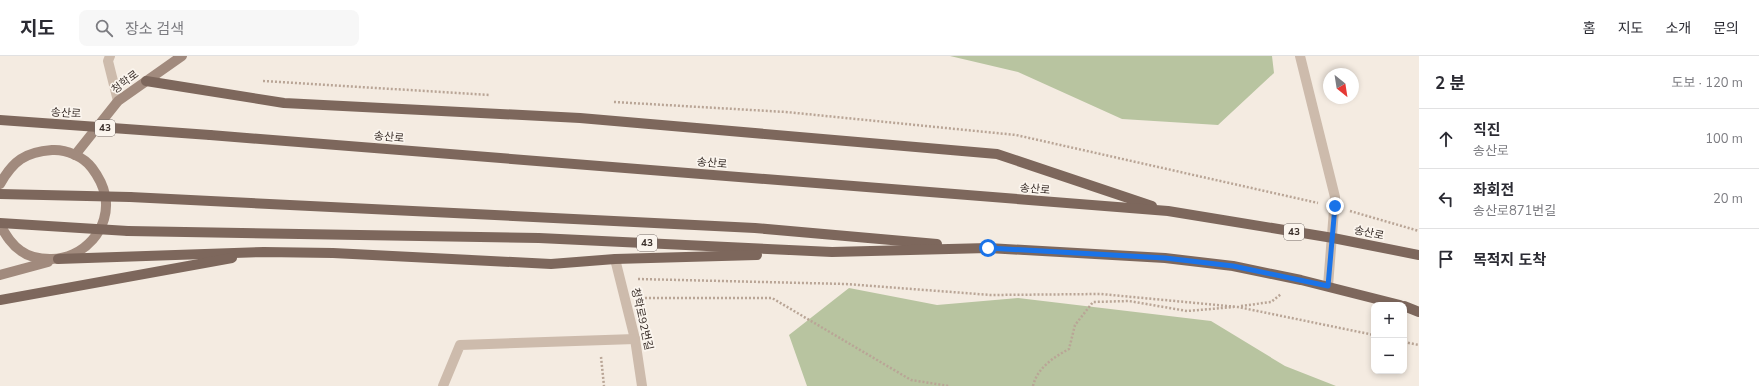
<!DOCTYPE html>
<html lang="ko">
<head>
<meta charset="utf-8">
<style>
	body { margin:0; font-family:"Nunito Sans","Noto Sans KR",sans-serif; background:#f7f7f7; color:#2b2b33 }
	.controls { position:absolute; right:12px; bottom:12px; display:grid; overflow:hidden; border-radius:8px; box-shadow:0 2px 6px #0003 }
	.controls button { width:36px; height:36px; display:grid; place-items:center; padding:0; border:0; border-bottom:1px solid #e1e1e2; background:#fff; color:#2b2b33; font:20px sans-serif }
	.compass { position:absolute; left:1323px; top:12px; width:36px; height:36px; border-radius:50%; background:#fff; box-shadow:0 2px 6px #0003; rotate:150deg }
	.stop { position:absolute; width:12px; height:12px; margin:-9px; border:3px solid #1a73e8; border-radius:50%; background:#fff }
	.stop.end { background:#1a73e8; border-color:#fff; box-shadow:0 1px 4px #0008 }
	.list { margin:0; padding:0; list-style:none }
	h2 { display:flex; justify-content:space-between; align-items:center; height:52px; margin:0; padding:0 16px; font-size:17px }
	h2 small { font-size:13px; font-weight:400; color:#7c7c81 }
	.list li { display:grid; grid-template-columns:26px 1fr auto; gap:12px; align-items:center; box-sizing:border-box; height:60px; padding:0 16px; border-top:1px solid #e1e1e2 }
	.list b { display:block; font-size:15px; white-space:nowrap }
	.list p { margin:0; font-size:13px; white-space:nowrap; color:#7c7c81 }
	.list em { font-size:13px; font-style:normal; color:#7c7c81 }
	.icon { flex:none; width:22px; height:22px; fill:none; stroke:currentColor; stroke-width:2; stroke-linecap:round; stroke-linejoin:round }
	.map { position:relative; flex:none; width:1419px; height:330px; overflow:hidden }
	header { display:flex; align-items:center; gap:24px; box-sizing:border-box; height:56px; padding:0 20px; background:#fff; border-bottom:1px solid #e1e1e2 }
	header strong { font-size:19px }
	nav { display:flex; gap:22px; margin-inline-start:auto; font-size:14px }
	.search { width:280px; height:36px; background:#f7f7f7; display:flex; align-items:center; gap:10px; box-sizing:border-box; padding:0 14px; border-radius:8px; color:#7c7c81; font-size:15px }
	main { display:flex }
	aside { flex:1; background:#fff }
	.map>svg:first-child { display:block }
	.green { fill:#b8c4a0 }
	.lines { fill:none; stroke-linecap:round; stroke-linejoin:round }
	.path { stroke:#b9a596; stroke-width:2.5; stroke-dasharray:2 2; stroke-linecap:butt }
	.street { stroke:#cdbbac; stroke-width:10 }
	.secondary { stroke:#a18a7d; stroke-width:10 }
	.primary { stroke:#7d675c; stroke-width:10 }
	.primary-bridge { stroke:#7d675c; stroke-width:10 }
	.route { stroke:#1a73e8; stroke-width:5 }
	.labels { text-anchor:middle; dominant-baseline:central; stroke-width:3.5; stroke-linejoin:round; paint-order:stroke }
	.shield { fill:#fbf5ee; stroke:#756b66; stroke-width:1 }
	.shield-label { font-size:10px; font-weight:bold; fill:#3b302b }
	.street-label { font-size:11px; fill:#3b302b; stroke:#fbf5ee }
</style>
</head>
<body>
<header>
<strong>지도</strong>
<div class="search"><svg class="icon" aria-label="search" viewBox="0 0 24 24"><circle cx="10" cy="10" r="6"/><path d="M15 15l6 6"/></svg>장소 검색</div>
<nav><a>홈</a><a>지도</a><a>소개</a><a>문의</a></nav>
</header>
<main>
<div class="map">
<svg width="1419" height="330" viewBox="0 0 1419 330">
	<rect width="100%" height="100%" fill="#f4ebe1"/>
	<!-- green -->
	<g class="green">
		<polygon points="950,0 1272,0 1274,17 1218,69 1122,63 1018,16"/>
		<polygon points="849,232 937,249 1018,242 1211,265 1285,310 1336,330 807,330 789,279"/>
	</g>
	<g class="lines">
		<!-- path -->
		<g class="path">
			<polyline points="263,25 490,39"/>
			<polyline points="614,46 786,56 1016,79 1318,147"/>
			<polyline points="1350,155 1419,175"/>
			<polyline points="638,223 846,228 991,239 1101,238 1238,251 1374,279"/>
			<polyline points="641,242 772,242 911,324 949,330"/>
			<polyline points="1241,250 1271,246 1281,238"/>
			<polyline points="1404,286 1419,289"/>
			<polyline points="601,301 604,330"/>
			<path d="M1033 330C1037 312 1054 301 1069 293L1075 269 1093 246 1129 245 1187 255 1234 251"/>
		</g>
		<!-- street -->
		<g class="street">
			<polyline points="110,0 108,5 118,45"/>
			<polyline points="1300,0 1335,141 1328,230"/>
			<polyline points="615,203 635,283 642,330"/>
			<polyline points="443,330 460,289 635,283"/>
		</g>
		<!-- secondary -->
		<g class="secondary">
			<polyline points="75,99 118,45 182,0"/>
			<path d="M0 128C13 105 25 96 52 94 66 93 84 101 92 112 98 120 103 129 105 139 112 172 83 204 50 203 40 203 29 201 21 195 11 188 6 179 0 169"/>
			<polyline points="0,219 48,206"/>
		</g>
		<!-- primary -->
		<g class="primary">
			<polyline points="146,25 284,47 580,62 997,98 1152,150"/>
			<polyline points="210,79 1168,155 1333,182 1419,199"/>
			<polyline points="130,141 755,172 937,188"/>
			<polyline points="128,175 539,182 832,196 988,192 1165,202 1233,210 1301,224 1400,249"/>
			<polyline points="58,203 264,196 333,197 551,208 615,203 757,199"/>
			<polyline points="0,244 232,202"/>
			<polyline points="1404,250 1419,256"/>
		</g>
		<!-- primary-bridge -->
		<g class="primary-bridge">
			<polyline points="0,64 210,79"/>
			<polyline points="0,138 130,141"/>
			<polyline points="0,167 128,175"/>
		</g>
	</g>
	<g class="lines">
		<!-- route -->
		<polyline class="route" points="988,192 1165,202 1233,210 1328,230 1335,150"/>
	</g>
	<g class="labels">
		<!-- shield labels -->
		<g class="shield">
			<rect x="95" y="64" width="20" height="16" rx="3"/>
			<rect x="1284" y="168" width="20" height="16" rx="3"/>
			<rect x="637" y="179" width="20" height="16" rx="3"/>
		</g>
		<g class="shield-label">
			<text x="105" y="72">43</text>
			<text x="1294" y="176">43</text>
			<text x="647" y="187">43</text>
		</g>
		<!-- street labels -->
		<g class="street-label">
			<text transform="translate(125 26) rotate(-37)">청학로</text>
			<text transform="translate(66 57) rotate(4)">송산로</text>
			<text transform="translate(389 81) rotate(5)">송산로</text>
			<text transform="translate(712 107) rotate(5)">송산로</text>
			<text transform="translate(1035 133) rotate(5)">송산로</text>
			<text transform="translate(1369 177) rotate(12)">송산로</text>
			<text transform="translate(642 263) rotate(77)">청학로92번길</text>
		</g>
	</g>
</svg>
<div class="controls">
<button>+</button>
<button>−</button>
</div>
<svg class="compass" viewBox="-18 -18 36 36"><path d="M0-13l5 13h-10z" fill="#e53935"/><path d="M0 13l5-13h-10z" fill="#7c7c81"/></svg>
<div class="stop" style="left:988px;top:192px"></div>
<div class="stop end" style="left:1335px;top:150px"></div>
</div>
<aside>
<h2>2 분<small>도보 · 120 m</small></h2>
<ul class="list">
<li><svg class="icon" aria-label="ahead" viewBox="0 0 24 24"><path d="M12 20V5M6 11l6-6 6 6"/></svg><div><b>직진</b><p>송산로</p></div><em>100 m</em></li>
<li><svg class="icon" aria-label="left" viewBox="0 0 24 24"><path d="M17 20v-9H6M10 6l-5 5 5 5"/></svg><div><b>좌회전</b><p>송산로871번길</p></div><em>20 m</em></li>
<li><svg class="icon" aria-label="arrive" viewBox="0 0 24 24"><path d="M6 21V4h12l-3 4 3 4H6"/></svg><div><b>목적지 도착</b></div></li>
</ul>
</aside>
</main>
</body>
</html>
